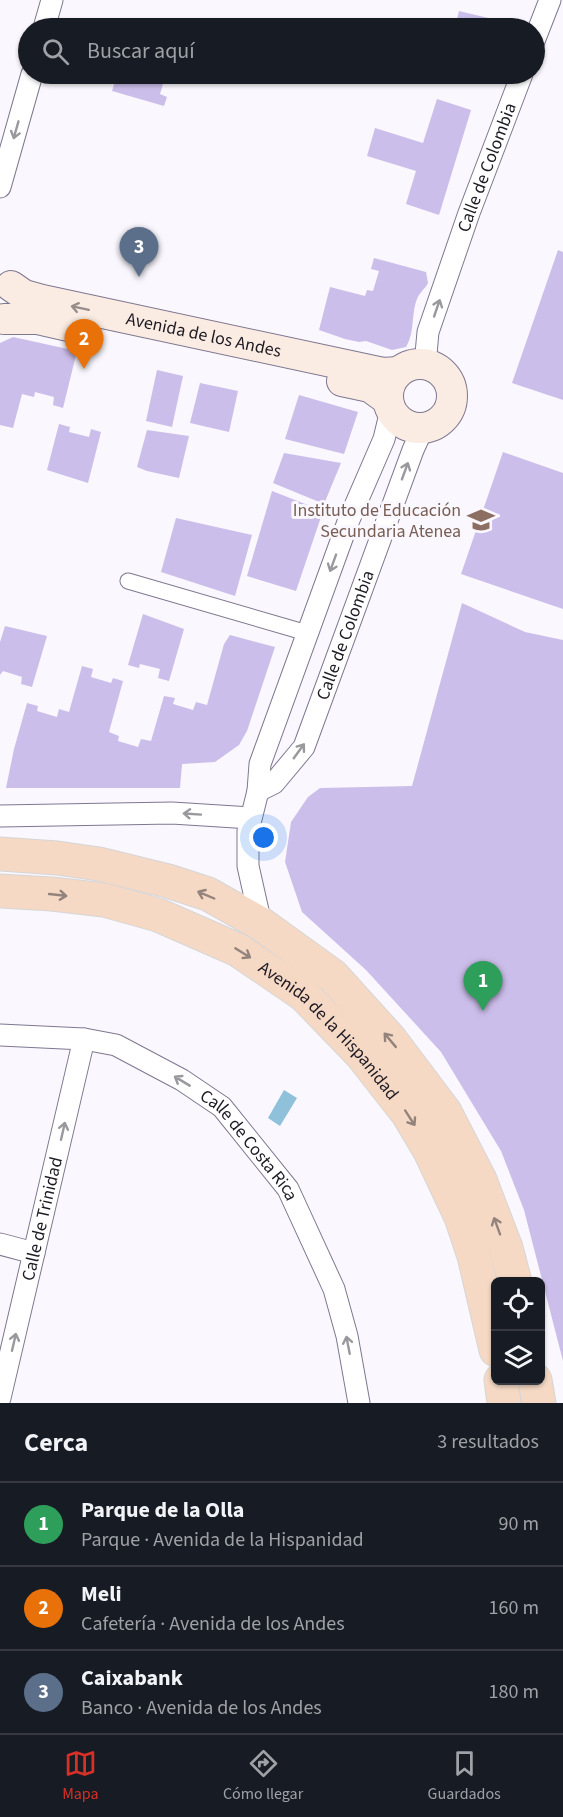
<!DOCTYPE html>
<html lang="es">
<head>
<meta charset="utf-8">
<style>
	body { margin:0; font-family:"Source Sans 3",sans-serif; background:#20242c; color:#f1f3f6 }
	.controls { position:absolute; right:18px; bottom:18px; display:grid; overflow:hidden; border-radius:9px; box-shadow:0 2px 4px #0004 }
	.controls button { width:54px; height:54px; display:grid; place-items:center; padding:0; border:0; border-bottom:2px solid #363941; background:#171b24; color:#f1f3f6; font:30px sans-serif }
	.you { position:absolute; left:264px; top:838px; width:21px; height:21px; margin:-15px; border:4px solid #fff; border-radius:50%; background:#1a73e8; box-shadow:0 0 0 9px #1a73e833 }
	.badge { display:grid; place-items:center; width:39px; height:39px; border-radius:50%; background:#d93025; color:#fff; font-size:20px; font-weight:700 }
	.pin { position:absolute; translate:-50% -50px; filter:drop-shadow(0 2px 3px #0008) }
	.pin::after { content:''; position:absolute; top:32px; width:21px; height:18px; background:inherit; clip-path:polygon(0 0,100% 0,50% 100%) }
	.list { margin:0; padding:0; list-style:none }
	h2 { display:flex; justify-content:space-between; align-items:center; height:78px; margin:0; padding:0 24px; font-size:26px }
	h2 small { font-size:20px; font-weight:400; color:#9ea1a6 }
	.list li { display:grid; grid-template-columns:39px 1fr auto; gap:18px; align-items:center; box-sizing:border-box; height:84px; padding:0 24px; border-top:2px solid #363941 }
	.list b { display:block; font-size:22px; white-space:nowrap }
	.list p { margin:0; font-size:20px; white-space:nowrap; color:#9ea1a6 }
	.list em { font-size:20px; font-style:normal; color:#9ea1a6 }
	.icon { flex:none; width:33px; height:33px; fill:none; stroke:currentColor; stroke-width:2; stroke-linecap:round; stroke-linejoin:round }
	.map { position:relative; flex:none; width:563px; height:1403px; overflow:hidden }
	.search { position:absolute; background:#171b24; box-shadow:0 2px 4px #0004; left:18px; right:18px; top:18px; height:66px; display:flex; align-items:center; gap:15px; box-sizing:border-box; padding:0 21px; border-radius:33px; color:#9ea1a6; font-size:22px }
	.sheet { height:330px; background:#171b24 }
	nav { display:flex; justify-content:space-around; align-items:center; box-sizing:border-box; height:84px; border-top:2px solid #363941; background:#171b24; font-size:16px; color:#9ea1a6 }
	nav a { display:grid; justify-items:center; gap:3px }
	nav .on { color:#d93025 }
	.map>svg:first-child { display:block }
	.green { fill:#ccbeea }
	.water { fill:#8fc1da }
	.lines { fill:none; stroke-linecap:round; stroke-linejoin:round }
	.pedestrian-casing { stroke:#7f7790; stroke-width:17 }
	.minor-casing { stroke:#7f7790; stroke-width:23 }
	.secondary-casing { stroke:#7f7790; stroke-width:32 }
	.primary-casing { stroke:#d6d6d7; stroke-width:35 }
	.pedestrian { stroke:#fff; stroke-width:15 }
	.minor { stroke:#fff; stroke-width:21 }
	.secondary { stroke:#faece2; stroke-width:30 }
	.primary { stroke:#f5d9c5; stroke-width:33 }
	.oneway { stroke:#99989c }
	.oneway2 { stroke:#978e8c }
	.oneway3 { stroke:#94837c }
	.labels { text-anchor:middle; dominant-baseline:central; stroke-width:6; stroke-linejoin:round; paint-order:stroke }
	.street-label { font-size:18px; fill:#1d1a23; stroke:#faf8fe }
	.education-label { font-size:18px; fill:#785e54; stroke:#faf8fe; text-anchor:end }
</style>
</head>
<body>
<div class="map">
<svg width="563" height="1403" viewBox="0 0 563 1403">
	<rect width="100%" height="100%" fill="#faf8fe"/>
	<!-- green -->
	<g class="green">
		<polygon points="459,11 505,22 504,28 455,28"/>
		<polygon points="117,74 171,74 171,75 166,74 160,94 167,97 164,106 112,91"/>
		<polygon points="437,99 471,110 439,215 406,204 416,171 367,156 375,128 423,143"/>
		<polygon points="558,250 563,252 563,400 512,383"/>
		<path d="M374 258 426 272 428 283C425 289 419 293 417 299 411 314 415 333 406 347L392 350 366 341 359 342 345 339 319 330 330 287 365 296 367 290 373 291 379 271 371 269Z"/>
		<polygon points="13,337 77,351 63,408 53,405 54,397 35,392 34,397 22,394 13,428 0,425 0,343"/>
		<polygon points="157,370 183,376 172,427 146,421"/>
		<polygon points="200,383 238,391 229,432 190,423"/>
		<polygon points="299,395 358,412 344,454 285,439"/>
		<polygon points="59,424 70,427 69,432 89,437 91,429 101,432 88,483 47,470"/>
		<polygon points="147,430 189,436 179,478 147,471 137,467"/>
		<polygon points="503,452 563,473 563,609 461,574"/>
		<polygon points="284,453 341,463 324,504 273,483"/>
		<polygon points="272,491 323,511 296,591 247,576"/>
		<polygon points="176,518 252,535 235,596 161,572"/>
		<polygon points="462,603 525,632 563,640 563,1361 524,1210 501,1151 441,1052 366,970 302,912 285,862 291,822 308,797 320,788 412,786"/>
		<polygon points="143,614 184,629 169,681 158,678 160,669 140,664 139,668 128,665"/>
		<polygon points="5,626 47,636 32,687 21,684 22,677 3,671 0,675 0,642"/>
		<polygon points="230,635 275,647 247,731 239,745 215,762 182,764 180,788 6,788 14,749 27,703 38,706 37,711 57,717 59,709 69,712 82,666 93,669 91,677 111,683 113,678 123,681 109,732 119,736 118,741 138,747 141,739 151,741 164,696 175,698 173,704 193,710 196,702 207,705 224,644"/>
	</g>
	<!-- water -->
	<polygon class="water" points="284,1090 297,1098 280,1126 268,1118"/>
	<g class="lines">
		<defs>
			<polyline id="pedestrian" points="128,581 307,633"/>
			<g id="minor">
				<polyline points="44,28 52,0"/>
				<polyline points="534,41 550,0"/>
				<polyline points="0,187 32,74"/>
				<path id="s1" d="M425 365 428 332 469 213 522 74"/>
				<path id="s2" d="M258 791 274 783 304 747 413 450 423 428"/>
				<polyline points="0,816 172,813 251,818"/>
				<polyline points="261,924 248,866 248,831 258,791 260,764 348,522 384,439 391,410"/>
				<path id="s3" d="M0 1035 84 1039 116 1045 182 1080 222 1107 288 1189 334 1289 347 1336 359 1403"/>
				<polyline points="0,1244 34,1253"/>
				<path id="s4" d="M0 1398 84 1039"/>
			</g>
			<g id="secondary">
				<path id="s5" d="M11 286 24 295 42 300 383 373 398 372"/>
				<polyline points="4,319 37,319 72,327"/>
				<circle cx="420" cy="396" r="32"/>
				<polyline points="342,381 370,387 388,400"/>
			</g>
			<g id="primary">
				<polyline points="0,854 57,858 99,864 168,881 208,894 261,924 333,976 390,1039 445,1112 480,1180 506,1248 515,1282"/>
				<path id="s6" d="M0 891 52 894 104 900 158 915 238 950 304 995 361 1054 408 1114 430 1151 461 1217 474 1256 496 1350"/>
				<polyline points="501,1380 504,1403"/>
				<polyline points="535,1380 539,1403"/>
			</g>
		</defs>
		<!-- pedestrian casing -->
		<use href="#pedestrian" class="pedestrian-casing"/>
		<!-- minor casing -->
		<use href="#minor" class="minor-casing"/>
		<!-- secondary casing -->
		<use href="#secondary" class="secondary-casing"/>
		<!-- primary casing -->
		<use href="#primary" class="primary-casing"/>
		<!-- pedestrian -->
		<use href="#pedestrian" class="pedestrian"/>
		<!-- minor -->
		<use href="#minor" class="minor"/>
		<!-- secondary -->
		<use href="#secondary" class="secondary"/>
		<!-- primary -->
		<use href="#primary" class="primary"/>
	</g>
	<!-- one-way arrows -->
	<defs><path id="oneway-shaft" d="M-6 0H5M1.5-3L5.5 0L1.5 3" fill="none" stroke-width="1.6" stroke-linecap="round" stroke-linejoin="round" transform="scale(1.5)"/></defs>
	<g class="oneway">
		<use href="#oneway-shaft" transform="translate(16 130) rotate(106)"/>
		<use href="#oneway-shaft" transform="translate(437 308) rotate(-71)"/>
		<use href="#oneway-shaft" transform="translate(405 471) rotate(-70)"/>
		<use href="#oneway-shaft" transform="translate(333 563) rotate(110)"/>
		<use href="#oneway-shaft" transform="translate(299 751) rotate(-54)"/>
		<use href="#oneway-shaft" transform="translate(192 814) rotate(-176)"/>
		<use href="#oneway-shaft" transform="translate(182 1081) rotate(-149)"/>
		<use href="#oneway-shaft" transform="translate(63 1131) rotate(-77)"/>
		<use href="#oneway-shaft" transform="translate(14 1342) rotate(-77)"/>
		<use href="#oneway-shaft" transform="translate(348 1345) rotate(-101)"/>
	</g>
	<use class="oneway2" href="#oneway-shaft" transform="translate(80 308) rotate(-168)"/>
	<g class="oneway3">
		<use href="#oneway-shaft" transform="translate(58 895) rotate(6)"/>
		<use href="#oneway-shaft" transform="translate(206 895) rotate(-157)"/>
		<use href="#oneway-shaft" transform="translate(243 953) rotate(32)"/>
		<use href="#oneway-shaft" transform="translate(390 1040) rotate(-130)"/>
		<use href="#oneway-shaft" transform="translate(410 1118) rotate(57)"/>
		<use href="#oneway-shaft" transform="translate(497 1226) rotate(-110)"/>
	</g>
	<!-- icons -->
	<defs>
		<symbol id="school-bare" viewBox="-9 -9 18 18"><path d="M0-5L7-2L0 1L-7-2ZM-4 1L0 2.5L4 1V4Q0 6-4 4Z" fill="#8d6e63" stroke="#faf8fe" stroke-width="2.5" paint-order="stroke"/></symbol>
	</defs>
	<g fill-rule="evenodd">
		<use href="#school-bare" x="462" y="501" width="38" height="38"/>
	</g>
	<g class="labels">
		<!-- street labels -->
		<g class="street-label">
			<text stroke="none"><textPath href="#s1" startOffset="208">Calle de Colombia</textPath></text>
			<text stroke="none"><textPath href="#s5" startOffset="200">Avenida de los Andes</textPath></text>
			<text stroke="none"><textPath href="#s2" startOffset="184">Calle de Colombia</textPath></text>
			<text stroke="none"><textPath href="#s6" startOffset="370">Avenida de la Hispanidad</textPath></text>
			<text stroke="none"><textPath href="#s3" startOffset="286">Calle de Costa Rica</textPath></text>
			<text stroke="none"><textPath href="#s4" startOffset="184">Calle de Trinidad</textPath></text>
		</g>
		<!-- education labels -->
		<g class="education-label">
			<text x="461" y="510">Instituto de Educación<tspan x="461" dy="21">Secundaria Atenea</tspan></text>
		</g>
	</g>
</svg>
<div class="controls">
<button><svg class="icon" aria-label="locate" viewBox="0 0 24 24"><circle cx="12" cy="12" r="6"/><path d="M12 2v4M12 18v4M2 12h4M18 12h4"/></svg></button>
<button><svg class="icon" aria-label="layers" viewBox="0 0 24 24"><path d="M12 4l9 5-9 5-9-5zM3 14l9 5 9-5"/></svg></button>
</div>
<div class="you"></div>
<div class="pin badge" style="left:483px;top:1011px;background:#2e9e5b">1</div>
<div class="pin badge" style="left:84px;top:369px;background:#e8710a">2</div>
<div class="pin badge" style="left:139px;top:277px;background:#5c6f8a">3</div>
<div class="search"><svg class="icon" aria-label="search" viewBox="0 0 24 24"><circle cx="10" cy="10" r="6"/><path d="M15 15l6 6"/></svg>Buscar aquí</div>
</div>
<section class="sheet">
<h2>Cerca<small>3 resultados</small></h2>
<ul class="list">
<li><span class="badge" style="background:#2e9e5b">1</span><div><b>Parque de la Olla</b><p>Parque · Avenida de la Hispanidad</p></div><em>90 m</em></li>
<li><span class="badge" style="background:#e8710a">2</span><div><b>Meli</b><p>Cafetería · Avenida de los Andes</p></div><em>160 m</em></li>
<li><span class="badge" style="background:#5c6f8a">3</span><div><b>Caixabank</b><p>Banco · Avenida de los Andes</p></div><em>180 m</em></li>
</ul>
</section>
<nav>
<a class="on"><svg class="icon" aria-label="map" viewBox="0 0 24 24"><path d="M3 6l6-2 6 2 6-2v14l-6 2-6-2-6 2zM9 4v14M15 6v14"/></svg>Mapa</a>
<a><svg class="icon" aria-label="directions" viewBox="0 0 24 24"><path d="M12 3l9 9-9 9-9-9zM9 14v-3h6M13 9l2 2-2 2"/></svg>Cómo llegar</a>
<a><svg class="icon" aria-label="saved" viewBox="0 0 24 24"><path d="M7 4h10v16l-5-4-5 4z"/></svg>Guardados</a>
</nav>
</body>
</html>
